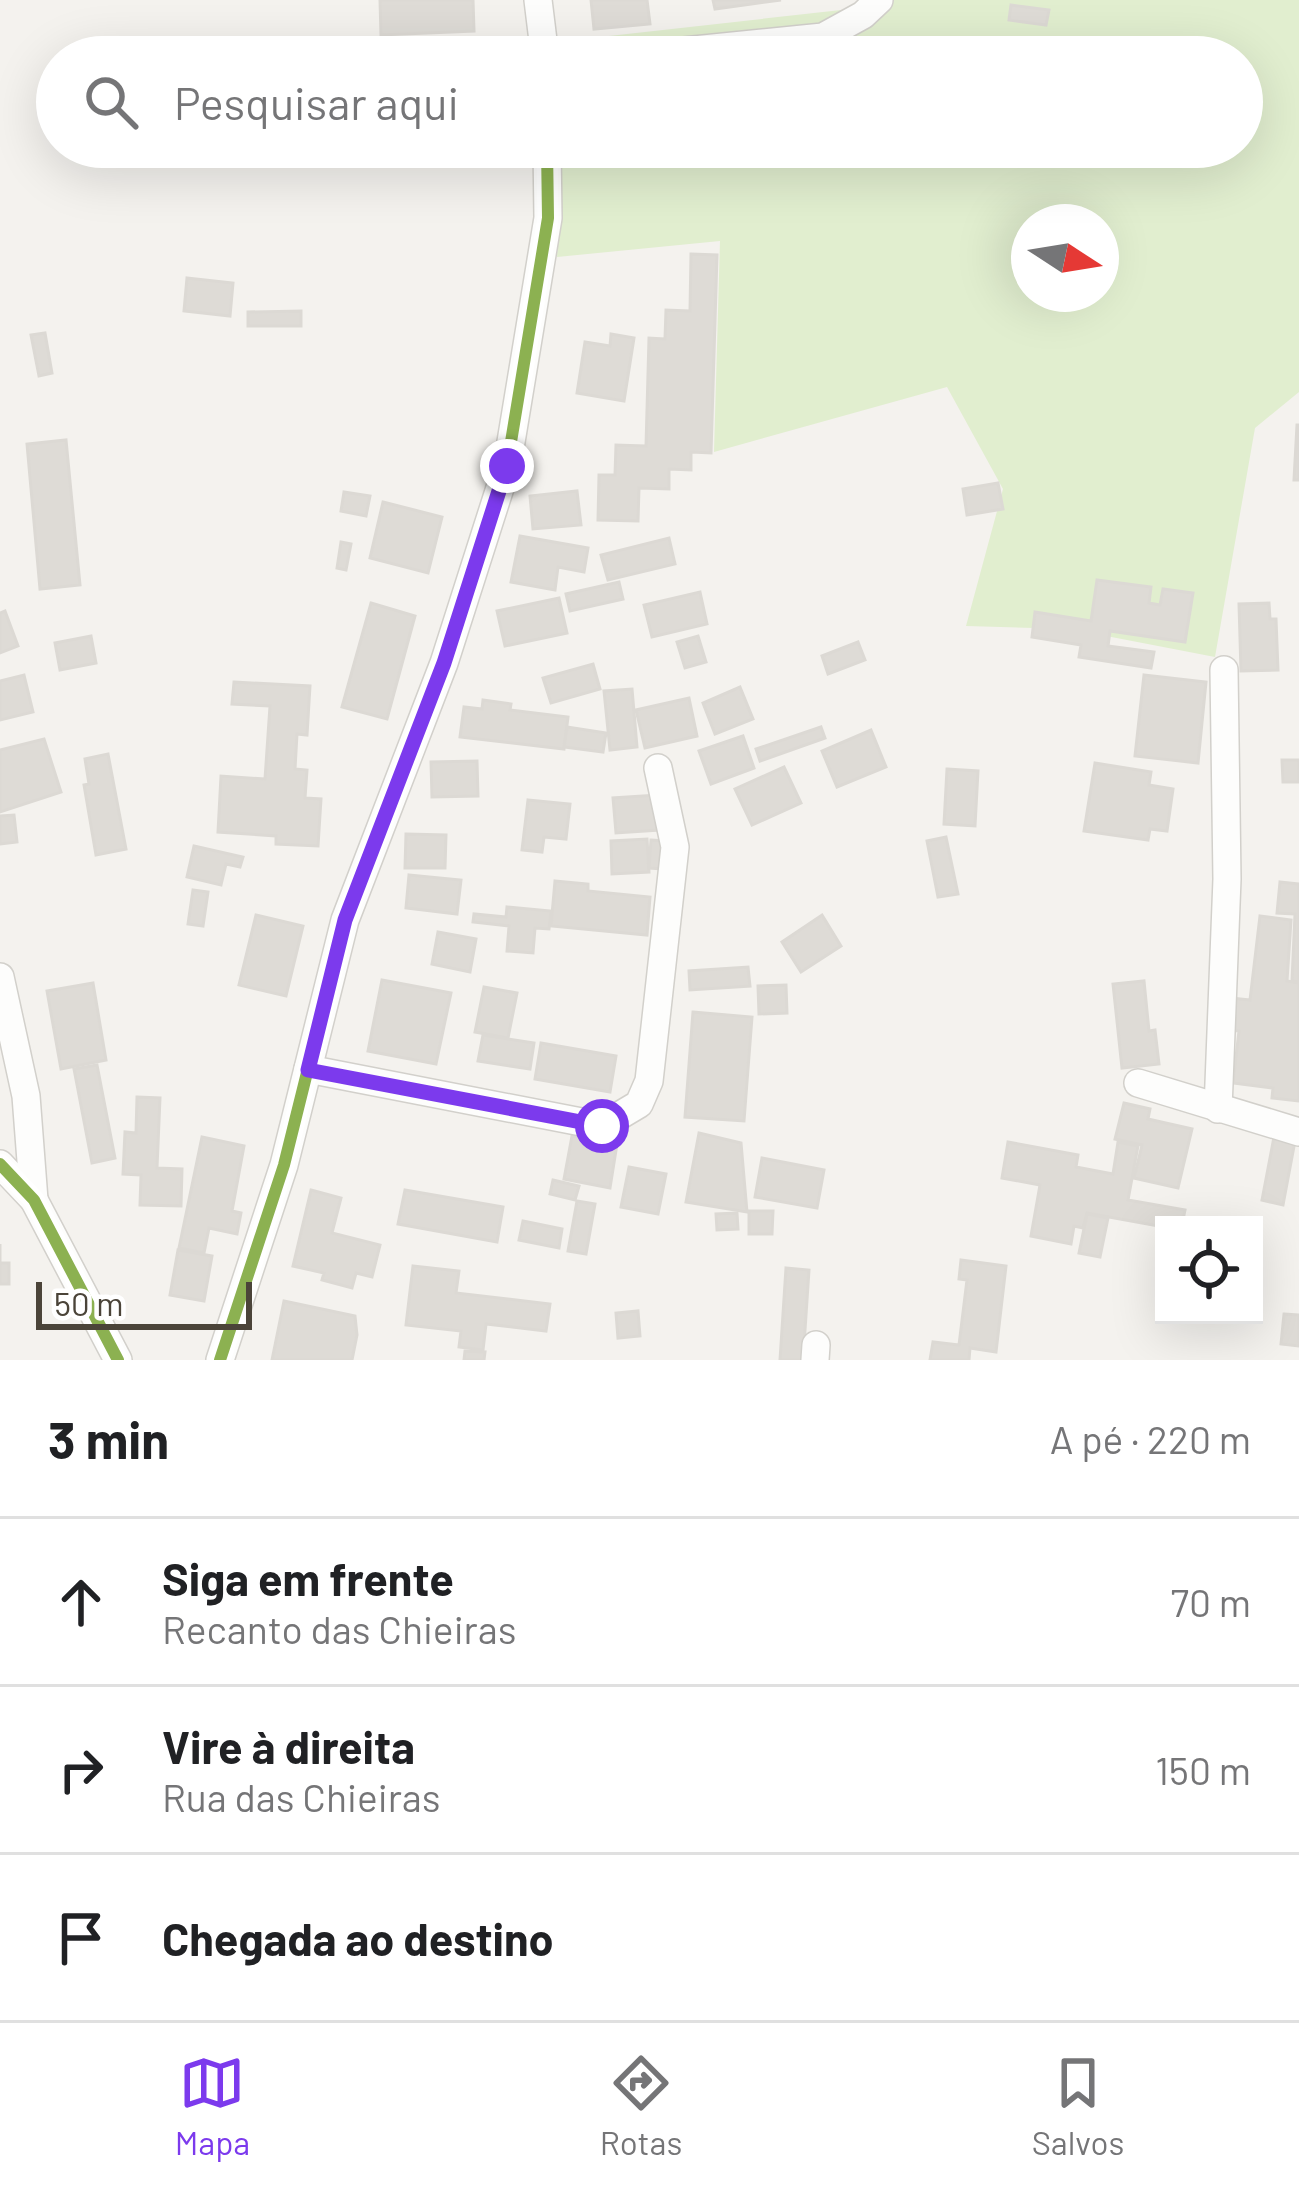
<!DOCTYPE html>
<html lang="pt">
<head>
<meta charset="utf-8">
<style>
	body { margin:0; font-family:Barlow,sans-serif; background:#f2f2f2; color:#202124 }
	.controls { position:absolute; right:36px; bottom:36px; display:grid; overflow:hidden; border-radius:0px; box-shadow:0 12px 48px #0002 }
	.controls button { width:108px; height:108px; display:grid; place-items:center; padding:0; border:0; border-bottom:3px solid #e0e0e0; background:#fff; color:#202124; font:60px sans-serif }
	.compass { position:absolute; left:1011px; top:204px; width:108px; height:108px; border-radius:50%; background:#fff; box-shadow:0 12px 48px #0002; rotate:102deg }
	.scale { position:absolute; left:36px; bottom:30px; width:216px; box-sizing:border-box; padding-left:12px; border:6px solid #4b4439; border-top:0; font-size:33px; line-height:42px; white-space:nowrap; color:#4b4439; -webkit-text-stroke:9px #fff; paint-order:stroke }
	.stop { position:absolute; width:36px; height:36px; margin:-27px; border:9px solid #7c3aed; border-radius:50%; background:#fff }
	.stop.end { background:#7c3aed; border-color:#fff; box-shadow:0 3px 12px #0008 }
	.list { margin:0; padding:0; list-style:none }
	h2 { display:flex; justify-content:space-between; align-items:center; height:156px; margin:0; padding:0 48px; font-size:51px }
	h2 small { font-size:39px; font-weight:400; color:#757577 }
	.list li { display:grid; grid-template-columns:78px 1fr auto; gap:36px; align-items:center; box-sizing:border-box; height:168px; padding:0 48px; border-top:3px solid #e0e0e0 }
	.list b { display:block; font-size:45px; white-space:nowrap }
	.list p { margin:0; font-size:39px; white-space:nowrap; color:#757577 }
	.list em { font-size:39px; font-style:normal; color:#757577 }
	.icon { flex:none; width:66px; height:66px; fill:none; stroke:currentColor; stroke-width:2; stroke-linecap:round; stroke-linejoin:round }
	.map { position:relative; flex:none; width:1299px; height:1360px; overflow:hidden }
	.search { position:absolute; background:#fff; box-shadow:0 12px 48px #0002; left:36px; right:36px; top:36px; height:132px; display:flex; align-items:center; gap:30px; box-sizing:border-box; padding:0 42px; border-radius:66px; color:#757577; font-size:45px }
	.sheet { height:660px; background:#fff }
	nav { display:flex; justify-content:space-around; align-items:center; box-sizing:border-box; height:168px; border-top:3px solid #e0e0e0; background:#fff; font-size:33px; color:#757577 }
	nav a { display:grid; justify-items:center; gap:6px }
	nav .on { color:#7c3aed }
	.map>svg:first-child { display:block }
	.green { fill:#e1eecf; fill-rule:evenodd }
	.building { fill:#dedbd6; stroke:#dcd9d4; stroke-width:3 }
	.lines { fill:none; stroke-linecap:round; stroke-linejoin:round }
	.minor-casing { stroke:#d2d0cb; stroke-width:30 }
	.minor { stroke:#fdfdfc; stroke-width:27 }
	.bus-1-casing { stroke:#fff; stroke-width:21 }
	.bus-1 { stroke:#8cb151; stroke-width:12 }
	.route { stroke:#7c3aed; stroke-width:15 }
</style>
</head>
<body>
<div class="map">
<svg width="1299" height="1360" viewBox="0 0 1299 1360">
	<rect width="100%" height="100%" fill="#f4f2ee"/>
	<!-- green -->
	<path class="green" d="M883 0H1299V392L1255 428 1215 657 1070 629 966 626 1003 489 947 387 714 452 720 241 557 257 561 147H1242V57H556L555 42 868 7ZM1029 222H1101V294H1029Z"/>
	<!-- building -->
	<g class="building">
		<polygon points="380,0 473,0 474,31 381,35"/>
		<polygon points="591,0 647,0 650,24 594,29"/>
		<polygon points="713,0 781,0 715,9"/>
		<polygon points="1011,5 1049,10 1046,25 1009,20"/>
		<polygon points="691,254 717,255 711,453 691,452 691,470 669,469 669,489 639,488 638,521 598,520 599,475 615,475 616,445 646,446 649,338 665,339 666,310 690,311"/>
		<polygon points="187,278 233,283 230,316 184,311"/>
		<polygon points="301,311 301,326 248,326 248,312"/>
		<polygon points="45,333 52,373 39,376 31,335"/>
		<polygon points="611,334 634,338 624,401 577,393 585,342 610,346"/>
		<polygon points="1297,425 1299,425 1299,480 1294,480"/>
		<polygon points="66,440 80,585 40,589 27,444"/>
		<polygon points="998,483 1003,509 967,515 963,489"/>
		<polygon points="577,491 581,525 533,529 530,496"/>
		<polygon points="344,492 370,496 366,516 341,511"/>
		<polygon points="383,502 442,517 428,573 370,558"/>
		<polygon points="520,536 588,548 584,572 558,567 555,590 511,582"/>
		<polygon points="669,538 675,564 608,580 601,555"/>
		<polygon points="341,542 351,544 346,570 337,568"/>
		<polygon points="1097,580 1151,587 1149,603 1160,605 1163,589 1193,593 1185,642 1110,631 1108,646 1154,652 1151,668 1079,657 1081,645 1032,637 1035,612 1091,621"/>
		<polygon points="619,582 623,599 570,611 566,594"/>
		<polygon points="700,592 707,624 652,637 644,605"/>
		<polygon points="559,598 567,633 505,646 497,611"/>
		<polygon points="371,603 415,616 387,719 342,707"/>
		<polygon points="1269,603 1270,619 1276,619 1278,670 1241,671 1239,604"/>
		<polygon points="5,611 18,646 0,653 0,613"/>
		<polygon points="91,636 96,663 60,670 55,643"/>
		<polygon points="698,636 706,662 685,668 677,642"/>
		<polygon points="858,642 865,660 828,674 822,656"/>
		<polygon points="593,664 600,689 551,703 543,678"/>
		<polygon points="24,675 33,712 0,720 0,681"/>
		<polygon points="1144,675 1206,682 1198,763 1135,756"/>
		<polygon points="234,682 310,686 307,735 297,734 295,769 307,770 305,798 321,799 318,846 276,844 276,836 218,832 221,776 265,779 270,706 232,704"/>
		<polygon points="740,687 753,719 715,734 703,703"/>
		<polygon points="632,689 637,747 610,750 604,691"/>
		<polygon points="689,698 697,736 645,748 636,710"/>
		<polygon points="483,700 511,704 510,710 568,717 564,749 460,737 464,707 482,709"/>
		<polygon points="567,727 606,733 603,752 564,747"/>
		<polygon points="821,727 825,738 760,761 756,749"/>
		<polygon points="871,730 886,767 837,787 822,751"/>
		<polygon points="743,736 754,768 711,784 699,751"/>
		<polygon points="44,739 61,792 0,812 0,750"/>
		<polygon points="108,754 126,849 96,855 84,785 89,784 85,759"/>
		<polygon points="1282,760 1299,760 1299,782 1283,782"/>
		<polygon points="477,761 478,796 432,797 431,762"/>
		<polygon points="1095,763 1151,772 1149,785 1173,789 1167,831 1150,829 1148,840 1084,831"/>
		<polygon points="784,767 801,803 752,825 735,789"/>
		<polygon points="947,769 978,771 975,826 944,824"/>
		<polygon points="657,795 659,830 616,833 613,798"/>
		<polygon points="528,800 570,804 566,839 544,837 542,852 522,850"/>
		<polygon points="14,815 17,842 0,844 0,816"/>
		<polygon points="406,834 446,835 445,868 405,868"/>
		<polygon points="946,837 958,894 938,897 927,841"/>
		<polygon points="647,839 649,872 612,874 611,841"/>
		<polygon points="651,840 665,841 663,869 649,868"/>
		<polygon points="194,846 243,857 240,867 226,864 221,885 187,877"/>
		<polygon points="409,875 461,880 457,914 406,908"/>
		<polygon points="555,881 588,884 588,891 650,897 647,935 551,926"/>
		<polygon points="1280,882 1299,884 1299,982 1292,981 1295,914 1277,913"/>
		<polygon points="193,890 208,892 203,926 188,924"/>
		<polygon points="507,907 551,911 549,929 535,928 533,953 507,951 509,926 473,922 474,914 506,917"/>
		<polygon points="256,915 303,926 286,996 239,985"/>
		<polygon points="822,915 841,946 801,972 782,942"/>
		<polygon points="1260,916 1291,920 1287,981 1299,983 1299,1101 1272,1098 1273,1088 1233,1083 1239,1031 1226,1030 1230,998 1250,1000"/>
		<polygon points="438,932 476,939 470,972 432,964"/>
		<polygon points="748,967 750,986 690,990 689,971"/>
		<polygon points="382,980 451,993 436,1064 368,1051"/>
		<polygon points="1144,981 1149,1031 1155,1030 1159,1064 1122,1068 1113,984"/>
		<polygon points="93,983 106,1060 61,1069 47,991"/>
		<polygon points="786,985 787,1013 759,1014 758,986"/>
		<polygon points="484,987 517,993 508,1038 475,1032"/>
		<polygon points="693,1012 752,1017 744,1121 685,1117"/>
		<polygon points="483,1035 534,1043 530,1069 478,1061"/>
		<polygon points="541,1043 616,1056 610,1092 535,1079"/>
		<polygon points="97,1065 115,1158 92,1163 74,1069"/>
		<polygon points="137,1097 160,1098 157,1168 182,1169 181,1206 140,1205 141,1175 123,1174 125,1132 136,1133"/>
		<polygon points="1124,1103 1150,1109 1148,1119 1192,1129 1178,1188 1134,1178 1142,1145 1115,1139"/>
		<polygon points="699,1133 741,1143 747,1212 686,1202"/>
		<polygon points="572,1136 617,1144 610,1188 564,1179"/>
		<polygon points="202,1137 244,1146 232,1211 241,1213 237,1234 209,1228 204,1253 179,1248"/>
		<polygon points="1274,1137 1295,1141 1283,1205 1262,1200"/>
		<polygon points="1008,1142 1078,1155 1076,1167 1113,1174 1118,1142 1138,1146 1128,1200 1185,1210 1182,1225 1164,1227 1087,1213 1083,1228 1074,1226 1071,1244 1031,1236 1040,1185 1002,1178"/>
		<polygon points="762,1158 824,1170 817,1208 755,1197"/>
		<polygon points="629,1167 666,1174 658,1214 621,1207"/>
		<polygon points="553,1180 579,1186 575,1200 550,1194"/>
		<polygon points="311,1190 341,1198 332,1233 380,1245 372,1277 356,1273 352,1288 322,1280 324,1273 293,1266"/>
		<polygon points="405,1190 503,1207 497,1242 398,1224"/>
		<polygon points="577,1201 595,1204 586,1254 568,1251"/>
		<polygon points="749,1211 773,1211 772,1234 749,1234"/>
		<polygon points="737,1213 738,1229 717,1230 716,1214"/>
		<polygon points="1087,1214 1108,1218 1100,1257 1079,1253"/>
		<polygon points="523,1221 562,1229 559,1248 519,1240"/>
		<polygon points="0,1244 0,1263 9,1263 9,1284 0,1284"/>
		<polygon points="178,1250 212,1256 204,1301 170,1295"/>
		<polygon points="961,1260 1006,1266 996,1352 970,1348 969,1360 930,1360 933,1342 959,1345 967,1280 959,1279"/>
		<polygon points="413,1266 459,1271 456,1293 550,1304 546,1331 486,1324 483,1350 459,1347 461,1331 406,1325"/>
		<polygon points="786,1268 809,1270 803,1360 780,1360"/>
		<polygon points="284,1301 355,1316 357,1335 352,1360 272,1360"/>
		<polygon points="638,1311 640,1336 618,1338 616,1313"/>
		<polygon points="1284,1314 1299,1315 1299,1346 1281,1344"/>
		<polygon points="465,1351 485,1352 484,1360 464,1360"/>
	</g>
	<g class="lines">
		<defs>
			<g id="minor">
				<polyline points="538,0 545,57"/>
				<polyline points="624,57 823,37 863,15 879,0"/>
				<polyline points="0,977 26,1096 34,1200"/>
				<polyline points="308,1069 602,1126 639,1104 649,1081 675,847 658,768"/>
				<polyline points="1138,1083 1299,1132"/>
				<polyline points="1218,1109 1227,879 1224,670"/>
				<polyline points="0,1164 34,1200 118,1360"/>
				<polyline points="220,1360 284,1165 345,920 444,663 507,466 548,218 547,147"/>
				<polyline points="815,1360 816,1345"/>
			</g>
		</defs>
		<!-- minor casing -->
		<use href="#minor" class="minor-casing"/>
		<!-- minor -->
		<use href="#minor" class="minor"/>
		<defs>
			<g id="bus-1">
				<polyline points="0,1164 34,1200 118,1360"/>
				<polyline points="220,1360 284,1165 345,920 444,663 507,466 548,218 547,147"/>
			</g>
		</defs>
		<!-- bus-1 casing -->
		<use href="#bus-1" class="bus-1-casing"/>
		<!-- bus-1 -->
		<use href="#bus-1" class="bus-1"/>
	</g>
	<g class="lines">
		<!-- route -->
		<polyline class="route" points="507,466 444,663 345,920 308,1070 602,1126"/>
	</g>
</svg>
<div class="controls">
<button><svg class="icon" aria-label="locate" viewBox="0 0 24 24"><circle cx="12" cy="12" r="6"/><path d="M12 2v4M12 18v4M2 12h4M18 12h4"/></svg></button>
</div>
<svg class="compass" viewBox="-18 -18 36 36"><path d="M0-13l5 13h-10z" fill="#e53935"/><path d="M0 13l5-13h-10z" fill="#757577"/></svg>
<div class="scale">50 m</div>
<div class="stop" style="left:602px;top:1126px"></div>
<div class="stop end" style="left:507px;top:466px"></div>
<div class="search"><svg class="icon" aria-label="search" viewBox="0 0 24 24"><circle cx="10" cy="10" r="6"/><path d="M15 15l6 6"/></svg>Pesquisar aqui</div>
</div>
<section class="sheet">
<h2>3 min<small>A pé · 220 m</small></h2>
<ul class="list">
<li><svg class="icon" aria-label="ahead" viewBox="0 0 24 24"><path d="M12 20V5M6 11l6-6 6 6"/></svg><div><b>Siga em frente</b><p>Recanto das Chieiras</p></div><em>70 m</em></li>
<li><svg class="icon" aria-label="right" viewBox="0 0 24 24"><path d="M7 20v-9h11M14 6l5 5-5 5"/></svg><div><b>Vire à direita</b><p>Rua das Chieiras</p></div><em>150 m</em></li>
<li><svg class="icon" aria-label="arrive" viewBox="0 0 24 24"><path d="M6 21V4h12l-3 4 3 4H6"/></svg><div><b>Chegada ao destino</b></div></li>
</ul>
</section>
<nav>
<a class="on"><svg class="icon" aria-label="map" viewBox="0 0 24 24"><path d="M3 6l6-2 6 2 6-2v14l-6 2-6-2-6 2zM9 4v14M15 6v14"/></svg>Mapa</a>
<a><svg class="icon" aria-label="directions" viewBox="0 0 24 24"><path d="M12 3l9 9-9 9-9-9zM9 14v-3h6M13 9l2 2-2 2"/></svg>Rotas</a>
<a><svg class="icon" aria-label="saved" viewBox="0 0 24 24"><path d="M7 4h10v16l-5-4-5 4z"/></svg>Salvos</a>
</nav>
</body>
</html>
